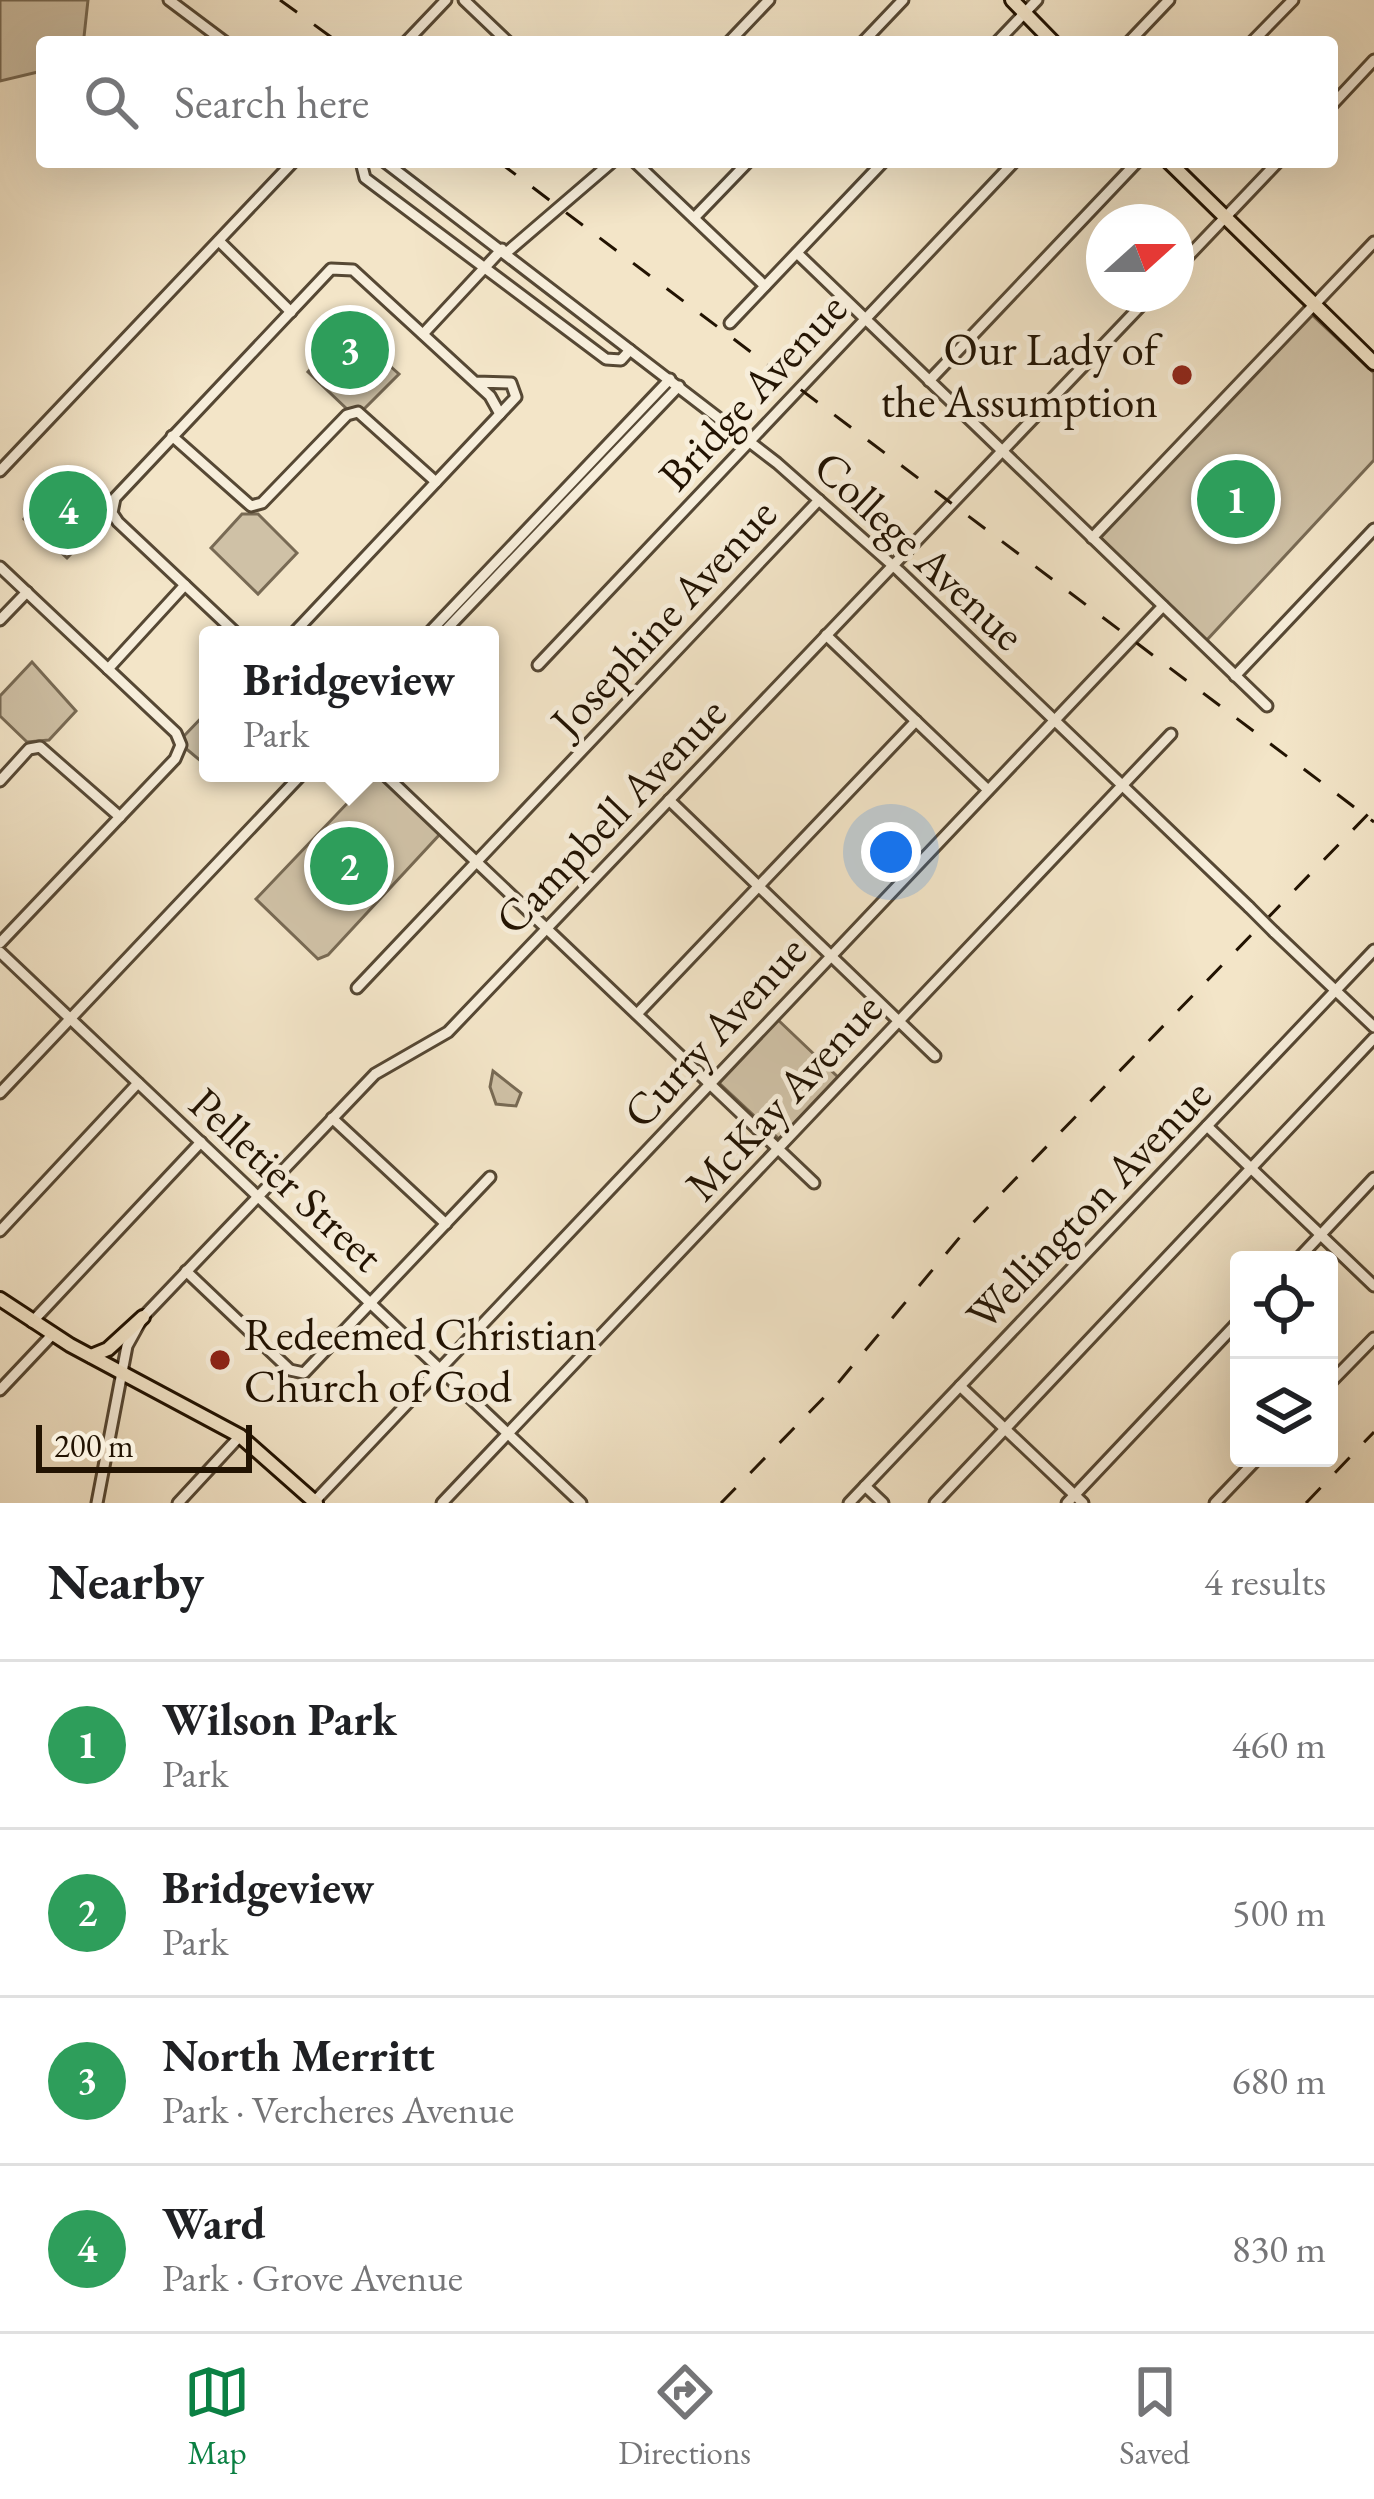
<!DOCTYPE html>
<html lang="en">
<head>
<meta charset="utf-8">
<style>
	body { margin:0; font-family:"EB Garamond",serif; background:#f6f6f6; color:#202124 }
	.controls { position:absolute; right:36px; bottom:36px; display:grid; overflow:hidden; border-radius:12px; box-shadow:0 12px 48px #0002 }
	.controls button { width:108px; height:108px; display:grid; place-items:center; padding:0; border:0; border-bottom:3px solid #e0e0e0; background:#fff; color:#202124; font:60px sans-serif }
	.compass { position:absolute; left:1086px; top:204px; width:108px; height:108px; border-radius:50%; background:#fff; box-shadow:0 12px 48px #0002; rotate:69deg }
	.scale { position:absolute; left:36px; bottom:30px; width:216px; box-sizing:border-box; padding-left:12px; border:6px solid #221302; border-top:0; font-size:33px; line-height:42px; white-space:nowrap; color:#221302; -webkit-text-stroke:9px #f7eedb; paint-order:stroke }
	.you { position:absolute; left:891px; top:852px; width:42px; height:42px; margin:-30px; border:9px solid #fff; border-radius:50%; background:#1a73e8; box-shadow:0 0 0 18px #1a73e833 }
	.badge { display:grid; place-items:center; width:78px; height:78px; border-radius:50%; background:#0b8043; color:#fff; font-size:39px; font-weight:700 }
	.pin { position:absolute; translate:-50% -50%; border:6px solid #fff; box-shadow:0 3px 12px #0006 }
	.popup { position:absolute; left:199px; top:626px; width:300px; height:156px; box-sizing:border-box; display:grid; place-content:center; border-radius:12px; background:#fff; filter:drop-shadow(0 3px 9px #0005); font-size:39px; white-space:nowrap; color:#757577 }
	.popup b { font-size:45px; color:#202124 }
	.popup::after { content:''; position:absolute; left:50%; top:100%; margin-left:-24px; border:24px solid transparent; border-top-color:#fff }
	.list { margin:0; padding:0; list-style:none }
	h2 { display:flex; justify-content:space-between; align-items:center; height:156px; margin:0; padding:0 48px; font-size:51px }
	h2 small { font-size:39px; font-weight:400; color:#757577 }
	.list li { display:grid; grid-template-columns:78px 1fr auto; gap:36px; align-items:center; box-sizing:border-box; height:168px; padding:0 48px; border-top:3px solid #e0e0e0 }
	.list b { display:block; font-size:45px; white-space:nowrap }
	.list p { margin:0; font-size:39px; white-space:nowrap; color:#757577 }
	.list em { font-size:39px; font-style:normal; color:#757577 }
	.icon { flex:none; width:66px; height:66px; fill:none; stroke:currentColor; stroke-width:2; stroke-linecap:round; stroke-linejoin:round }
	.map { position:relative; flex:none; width:1374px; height:1503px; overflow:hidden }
	.search { position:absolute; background:#fff; box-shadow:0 12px 48px #0002; left:36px; right:36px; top:36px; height:132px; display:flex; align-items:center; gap:30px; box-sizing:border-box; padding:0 42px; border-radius:12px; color:#757577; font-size:45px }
	.sheet { height:828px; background:#fff }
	nav { display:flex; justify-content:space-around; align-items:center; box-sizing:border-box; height:168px; border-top:3px solid #e0e0e0; background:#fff; font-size:33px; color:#757577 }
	nav a { display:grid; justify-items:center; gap:6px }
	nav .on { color:#0b8043 }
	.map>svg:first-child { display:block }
	.green { fill:#cfc1a6; stroke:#786a54; stroke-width:3 }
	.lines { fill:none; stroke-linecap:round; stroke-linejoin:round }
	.minor-casing { stroke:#564834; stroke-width:15 }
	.major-casing { stroke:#221302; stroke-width:18 }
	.minor { stroke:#f7eedb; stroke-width:9 }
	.major { stroke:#f3e5c8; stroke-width:12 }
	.rail { stroke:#221302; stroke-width:3; stroke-dasharray:21 21; stroke-linecap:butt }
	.minor-bridge-casing { stroke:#564834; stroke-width:15; stroke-linecap:butt }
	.minor-bridge { stroke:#f7eedb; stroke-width:9 }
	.poi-dot { fill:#8f2418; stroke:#f7eedb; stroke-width:4.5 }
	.labels { text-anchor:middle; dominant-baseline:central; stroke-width:10; stroke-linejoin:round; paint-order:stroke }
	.poi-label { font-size:45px; fill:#221302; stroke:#f7eedb; text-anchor:end }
	.street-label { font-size:45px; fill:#221302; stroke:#f7eedb }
</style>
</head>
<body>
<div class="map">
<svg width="1374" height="1503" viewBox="0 0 1374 1503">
	<rect width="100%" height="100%" fill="#f3e5c8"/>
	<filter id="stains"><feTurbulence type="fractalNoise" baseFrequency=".00167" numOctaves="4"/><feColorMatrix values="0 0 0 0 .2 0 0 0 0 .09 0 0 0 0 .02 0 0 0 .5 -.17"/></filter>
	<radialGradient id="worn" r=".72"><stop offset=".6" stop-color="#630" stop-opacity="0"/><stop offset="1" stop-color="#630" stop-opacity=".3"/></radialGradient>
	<!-- green -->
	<g class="green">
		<polygon points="0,0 88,0 84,37 82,42 42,42 42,71 0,81"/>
		<polygon points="1311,314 1374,373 1374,460 1205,642 1098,538"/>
		<polygon points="347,328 399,374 364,409 348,410 308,372"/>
		<polygon points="70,472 103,502 104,521 67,558 24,519"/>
		<polygon points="242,514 258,514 297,553 258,594 211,548"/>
		<polygon points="32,662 76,711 49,740 27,742 0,716 0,696"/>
		<polygon points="208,711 208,767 184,747 183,737"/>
		<polygon points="376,773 441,833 328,955 318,959 256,899"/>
		<polygon points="776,1018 839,1078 779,1139 718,1082"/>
		<polygon points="493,1071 521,1093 516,1106 496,1104 490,1087"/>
	</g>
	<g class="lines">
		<defs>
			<g id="minor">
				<polyline points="169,0 225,42"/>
				<polyline points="464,0 508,42"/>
				<polyline points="406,42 446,0"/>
				<polyline points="729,42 769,0"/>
				<polyline points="863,42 903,0"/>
				<polyline points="997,42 1037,0"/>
				<polyline points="1129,42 1169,0"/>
				<polyline points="1252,42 1293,0"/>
				<polyline points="1332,105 1374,60"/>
				<polyline points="361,162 365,178 606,359 621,360 630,350"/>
				<polyline points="385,162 777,463 899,571 1249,907"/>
				<polyline points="635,162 765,286"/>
				<polyline points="694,218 748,162"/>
				<polyline points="219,241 291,312"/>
				<polyline points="506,253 612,162"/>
				<polyline points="797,253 1267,706"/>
				<polyline points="1176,269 1278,162"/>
				<polyline points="730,323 883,162"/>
				<polyline points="423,334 502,249"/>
				<polyline points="929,381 1137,162"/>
				<polyline points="172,436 251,506 262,503 347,415 358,412 436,482"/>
				<polyline points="0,471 293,162"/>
				<polyline points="1092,538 1374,242"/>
				<polyline points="0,567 176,733 181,745 175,759 0,943"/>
				<polyline points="0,620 27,592"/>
				<polyline points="238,635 118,522 112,513 115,498 331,269 353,270 490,396 500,414 516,397 511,383 476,382"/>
				<polyline points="292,635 500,414"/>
				<polyline points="427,635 670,379"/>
				<polyline points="441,635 679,386"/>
				<polyline points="826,635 988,790"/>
				<polyline points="538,665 1014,162"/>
				<polyline points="108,669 185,585"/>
				<polyline points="1235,676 1374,529"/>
				<polyline points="383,773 814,1183"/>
				<polyline points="0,781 29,749 40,747 120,817"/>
				<polyline points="669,800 935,1056"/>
				<polyline points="1274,932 1374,1027"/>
				<polyline points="0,952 581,1503"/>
				<polyline points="357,988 819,500"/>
				<polyline points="637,1014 916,721"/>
				<polyline points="0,1093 303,773"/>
				<polyline points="332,1118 446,1224"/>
				<polyline points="1207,1126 1374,1286"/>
				<polyline points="0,1231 138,1083"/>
				<polyline points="1297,1260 1374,1178"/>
				<polyline points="186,1271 290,1370 304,1373 490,1177"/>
				<polyline points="32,1322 201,1142"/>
				<polyline points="1329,1384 1374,1338"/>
				<polyline points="960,1386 1083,1503"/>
				<polyline points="0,1390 52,1335"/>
				<polyline points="865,1486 883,1503"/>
				<polyline points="97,1503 127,1346 143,1317 375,1074 448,1032 1152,294"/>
				<polyline points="178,1503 240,1436"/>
				<polyline points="313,1503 1163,606"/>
				<polyline points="442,1503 1171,734"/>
				<polyline points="849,1503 1374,950"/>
				<polyline points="935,1503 1374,1038"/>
				<polyline points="1067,1503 1239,1321"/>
				<polyline points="1215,1503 1258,1458"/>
			</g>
			<g id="major">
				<polyline points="1012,0 1053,42"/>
				<polyline points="1169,162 1374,363"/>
				<polyline points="0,1299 70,1345 240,1436 316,1503"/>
				<polyline points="91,1356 108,1349 143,1317"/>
			</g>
		</defs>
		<!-- minor casing -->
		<use href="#minor" class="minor-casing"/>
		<!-- major casing -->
		<use href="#major" class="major-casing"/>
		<!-- minor -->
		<use href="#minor" class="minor"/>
		<!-- major -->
		<use href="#major" class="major"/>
		<!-- rail -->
		<g class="rail">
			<polyline points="280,0 338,42"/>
			<polyline points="499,162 1374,822"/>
			<polyline points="721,1503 838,1383 965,1231 1374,808"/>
			<polyline points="1306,1503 1374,1432"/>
		</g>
		<defs>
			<polyline id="minor-bridge" points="1249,907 1274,932"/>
		</defs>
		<!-- minor-bridge casing -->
		<use href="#minor-bridge" class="minor-bridge-casing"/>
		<!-- minor-bridge -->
		<use href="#minor-bridge" class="minor-bridge"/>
	</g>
	<!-- markers -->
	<g class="poi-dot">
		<circle cx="1182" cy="375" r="12"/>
		<circle cx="220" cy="1360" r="12"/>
	</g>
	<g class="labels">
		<!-- poi labels -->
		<g class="poi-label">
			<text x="1158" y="349">Our Lady of<tspan x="1158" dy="52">the Assumption</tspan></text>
			<text x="244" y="1334" text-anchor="start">Redeemed Christian<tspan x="244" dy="52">Church of God</tspan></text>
		</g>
		<!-- street labels -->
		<g class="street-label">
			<text transform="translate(752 391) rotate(-47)">Bridge Avenue</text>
			<text transform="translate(920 550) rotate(43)">College Avenue</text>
			<text transform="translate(663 617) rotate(-47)">Josephine Avenue</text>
			<text transform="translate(610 815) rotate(-46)">Campbell Avenue</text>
			<text transform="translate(714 1031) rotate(-47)">Curry Avenue</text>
			<text transform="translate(783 1096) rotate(-47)">McKay Avenue</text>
			<text transform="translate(287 1179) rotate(43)">Pelletier Street</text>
			<text transform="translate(1088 1204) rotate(-46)">Wellington Avenue</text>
		</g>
	</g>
	<rect width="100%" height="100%" filter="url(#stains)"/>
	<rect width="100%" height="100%" fill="url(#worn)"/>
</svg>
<div class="controls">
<button><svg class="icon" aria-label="locate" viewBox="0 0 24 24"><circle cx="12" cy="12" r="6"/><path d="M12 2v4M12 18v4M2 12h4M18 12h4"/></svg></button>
<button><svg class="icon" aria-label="layers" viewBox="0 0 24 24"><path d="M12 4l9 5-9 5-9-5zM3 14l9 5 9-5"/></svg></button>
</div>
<svg class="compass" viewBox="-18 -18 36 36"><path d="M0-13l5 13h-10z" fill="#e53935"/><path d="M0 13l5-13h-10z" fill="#757577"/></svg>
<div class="scale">200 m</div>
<div class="you"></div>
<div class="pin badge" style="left:1236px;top:499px;background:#2e9e5b">1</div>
<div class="pin badge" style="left:349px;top:866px;background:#2e9e5b">2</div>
<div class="popup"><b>Bridgeview</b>Park</div>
<div class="pin badge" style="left:350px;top:350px;background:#2e9e5b">3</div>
<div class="pin badge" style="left:68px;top:510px;background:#2e9e5b">4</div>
<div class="search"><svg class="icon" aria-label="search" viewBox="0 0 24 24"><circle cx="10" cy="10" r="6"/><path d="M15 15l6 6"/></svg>Search here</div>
</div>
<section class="sheet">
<h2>Nearby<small>4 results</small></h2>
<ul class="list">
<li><span class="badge" style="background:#2e9e5b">1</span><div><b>Wilson Park</b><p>Park</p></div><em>460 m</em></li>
<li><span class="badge" style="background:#2e9e5b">2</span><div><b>Bridgeview</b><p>Park</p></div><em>500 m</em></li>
<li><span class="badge" style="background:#2e9e5b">3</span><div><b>North Merritt</b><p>Park · Vercheres Avenue</p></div><em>680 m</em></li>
<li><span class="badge" style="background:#2e9e5b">4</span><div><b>Ward</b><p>Park · Grove Avenue</p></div><em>830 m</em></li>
</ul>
</section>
<nav>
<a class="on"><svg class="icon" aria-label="map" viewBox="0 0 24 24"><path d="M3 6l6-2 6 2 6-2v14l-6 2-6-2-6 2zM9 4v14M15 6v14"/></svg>Map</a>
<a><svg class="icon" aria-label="directions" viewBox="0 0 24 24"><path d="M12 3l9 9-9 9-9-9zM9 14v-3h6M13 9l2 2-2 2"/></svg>Directions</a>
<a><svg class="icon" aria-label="saved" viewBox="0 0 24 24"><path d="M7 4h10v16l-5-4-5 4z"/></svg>Saved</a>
</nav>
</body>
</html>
